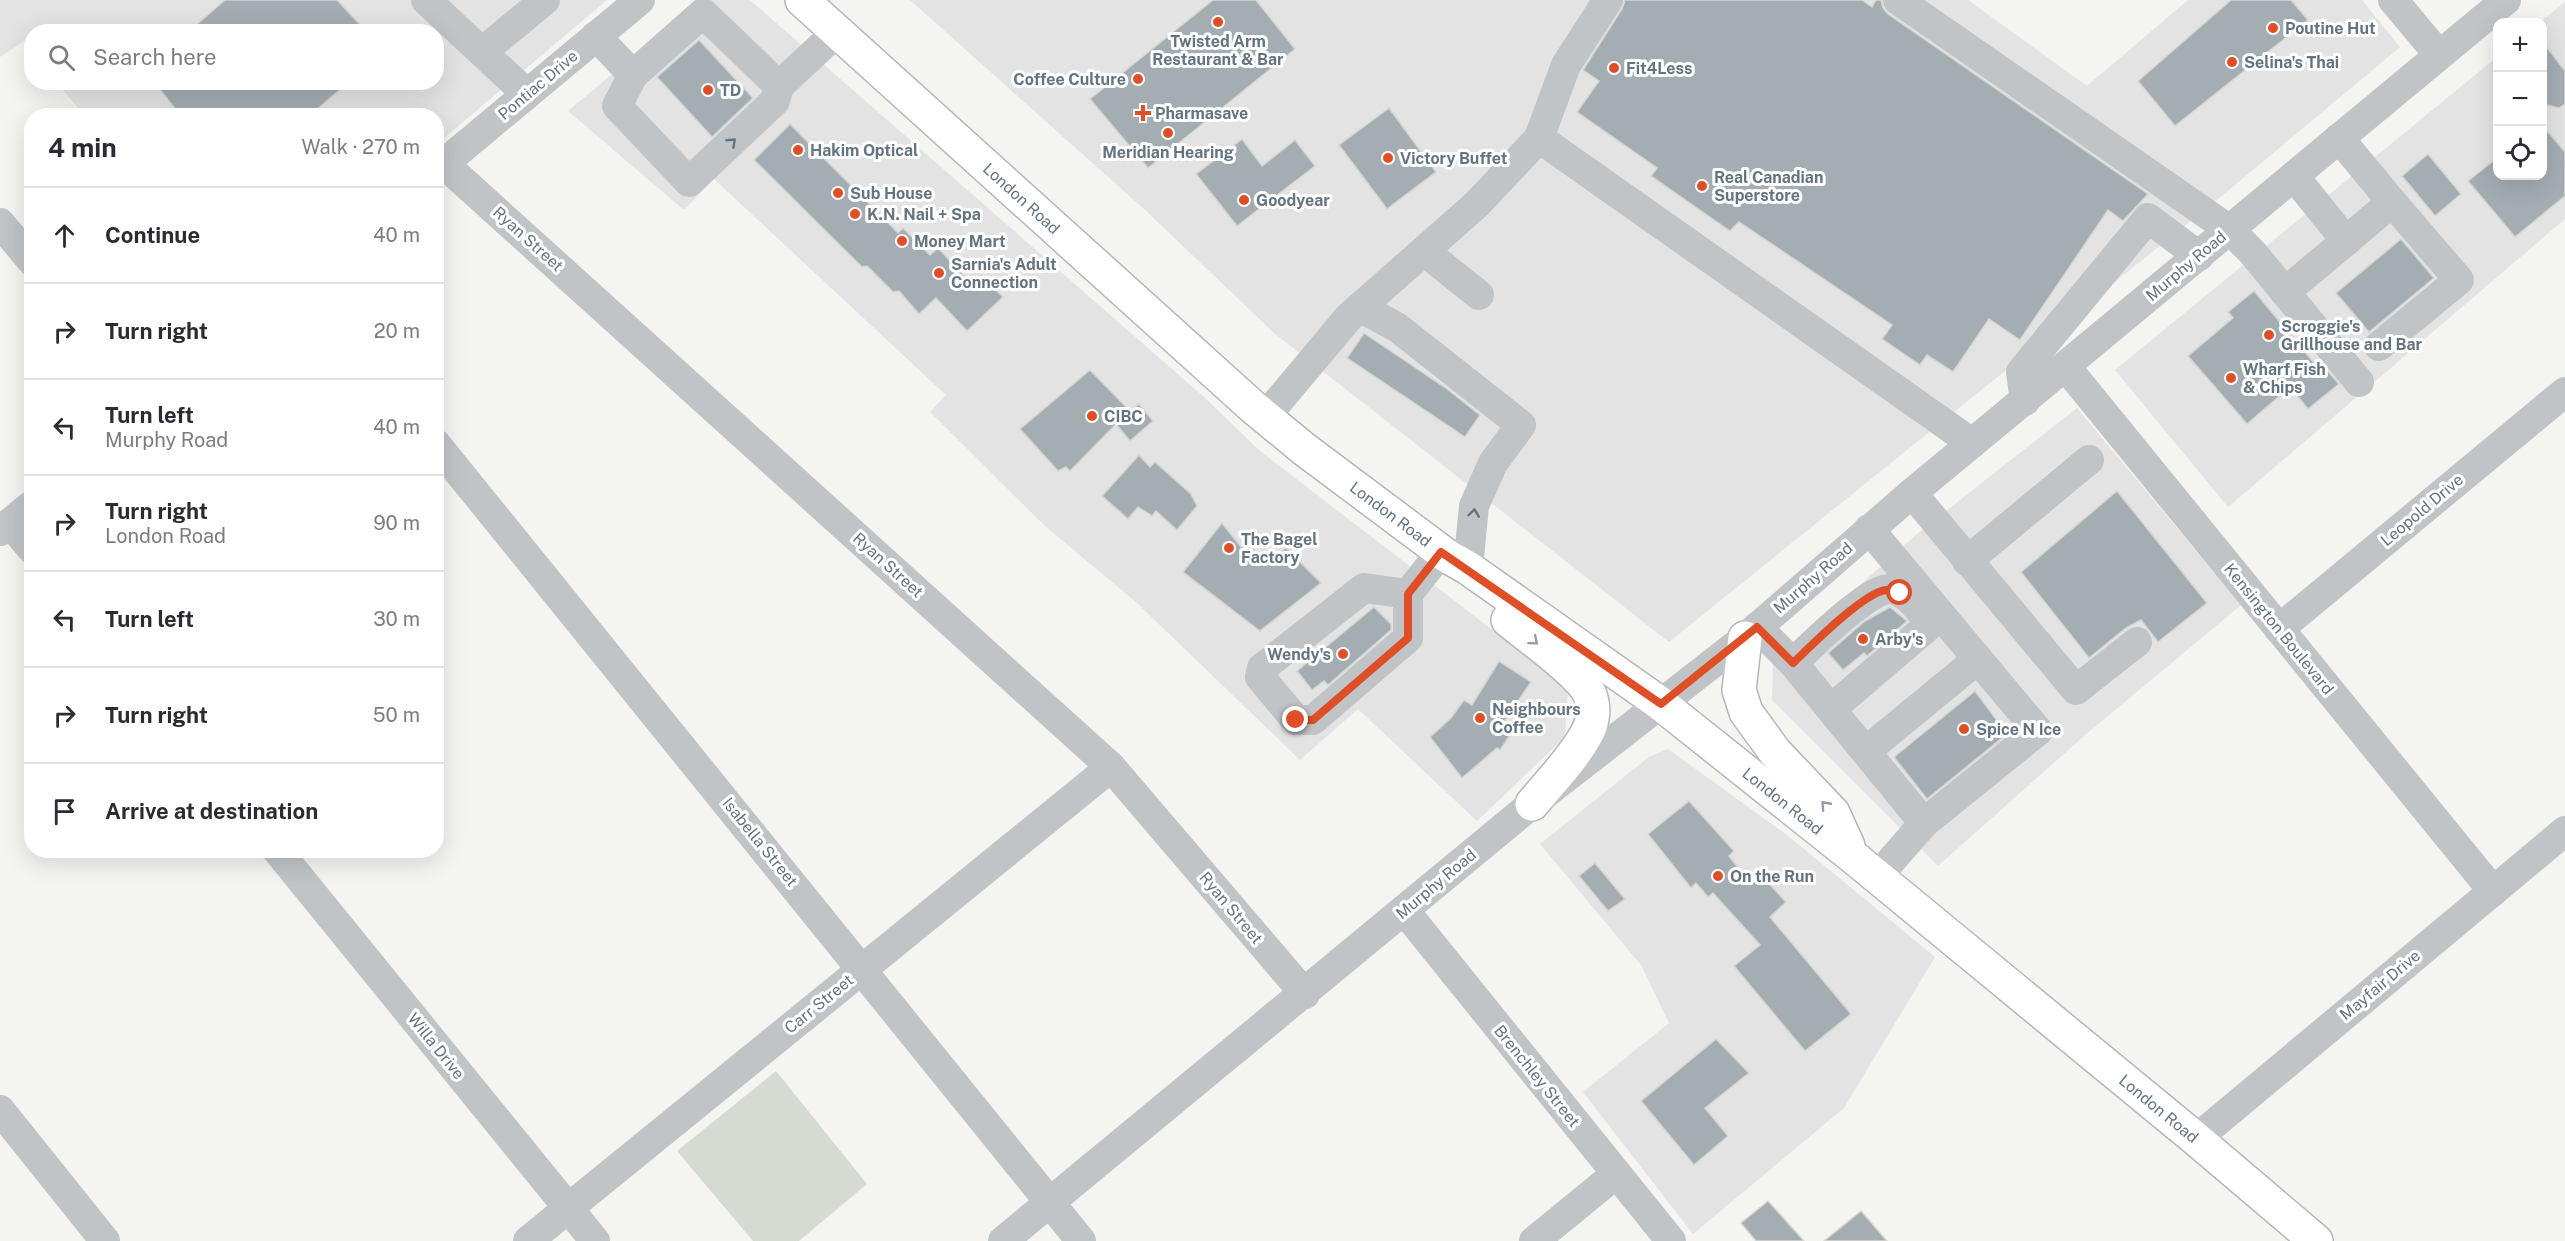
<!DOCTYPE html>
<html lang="en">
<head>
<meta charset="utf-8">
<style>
	body { margin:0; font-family:"Public Sans",sans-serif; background:#f2f2f3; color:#2b2b33 }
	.controls { position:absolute; right:18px; top:18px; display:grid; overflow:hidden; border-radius:12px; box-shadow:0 6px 24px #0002 }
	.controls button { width:54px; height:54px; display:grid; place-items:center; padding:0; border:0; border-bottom:2px solid #e1e1e2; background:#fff; color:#2b2b33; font:30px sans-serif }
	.stop { position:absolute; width:18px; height:18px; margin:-14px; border:4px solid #de4f27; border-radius:50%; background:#fff }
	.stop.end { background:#de4f27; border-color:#fff; box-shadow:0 2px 6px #0008 }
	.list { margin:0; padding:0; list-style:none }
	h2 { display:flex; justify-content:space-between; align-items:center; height:78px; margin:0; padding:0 24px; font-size:26px }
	h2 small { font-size:20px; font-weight:400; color:#7c7c81 }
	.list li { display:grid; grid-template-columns:39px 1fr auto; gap:18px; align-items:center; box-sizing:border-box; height:96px; padding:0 24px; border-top:2px solid #e1e1e2 }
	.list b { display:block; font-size:22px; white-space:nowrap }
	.list p { margin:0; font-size:20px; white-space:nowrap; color:#7c7c81 }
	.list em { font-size:20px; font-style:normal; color:#7c7c81 }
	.icon { flex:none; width:33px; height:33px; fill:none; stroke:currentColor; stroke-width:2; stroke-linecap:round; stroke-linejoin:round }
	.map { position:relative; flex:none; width:2565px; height:1241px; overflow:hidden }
	.search { position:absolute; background:#fff; box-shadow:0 6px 24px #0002; left:24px; top:24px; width:420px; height:66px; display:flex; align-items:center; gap:15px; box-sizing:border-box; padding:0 21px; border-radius:24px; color:#7c7c81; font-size:22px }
	.panel { position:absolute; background:#fff; box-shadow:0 6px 24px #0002; left:24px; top:108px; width:420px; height:750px; border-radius:24px }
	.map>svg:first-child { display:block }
	.built { fill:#e2e3e2 }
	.green { fill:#d5dbd2 }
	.building { fill:#a4adb2; stroke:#d6d6d3; stroke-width:1.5 }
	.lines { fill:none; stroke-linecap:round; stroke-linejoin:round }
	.major-casing { stroke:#b3b7bb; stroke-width:36 }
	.minor { stroke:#c0c4c7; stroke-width:30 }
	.major { stroke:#fff; stroke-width:33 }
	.oneway { stroke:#647481 }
	.oneway2 { stroke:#929ea7 }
	.route { stroke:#de4f27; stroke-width:8 }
	.poi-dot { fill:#de4f27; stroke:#fff; stroke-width:2 }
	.labels { text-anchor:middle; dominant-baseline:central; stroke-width:6; stroke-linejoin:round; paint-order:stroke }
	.poi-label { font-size:16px; font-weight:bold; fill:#647481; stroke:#fff; text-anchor:start }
	.street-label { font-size:16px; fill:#647481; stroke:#fff }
</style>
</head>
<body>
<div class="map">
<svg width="2565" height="1241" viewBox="0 0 2565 1241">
	<rect width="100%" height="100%" fill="#f4f4f1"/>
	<!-- built -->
	<g class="built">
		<polygon points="0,0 607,0 437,144 436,116 84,115 57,83 436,82 436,32 32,32 31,51 24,41 0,57"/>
		<polygon points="701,0 750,0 1204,397 1260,451 1568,688 1565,737 1477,821 1358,709 1300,760 1137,603 1045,526 930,412 946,395 714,179 684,210 568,111"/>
		<polygon points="910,0 1968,0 2087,86 2188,0 2362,0 2400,47 2229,190 1669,642 1274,333 1144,209"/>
		<polygon points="2565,2 2565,219 2228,507 2115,370 2497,57 2498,176 2542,176 2542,22 2540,22"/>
		<polygon points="2077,408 2241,605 2085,735 1938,866 1772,700 1773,663 1918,533"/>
		<polygon points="1668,749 1787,835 1935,957 1844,1108 1693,1234 1583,1092 1669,1023 1641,965 1540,844 1649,757"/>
	</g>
	<!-- green -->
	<polygon class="green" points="776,1071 867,1184 799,1241 753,1241 677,1151"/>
	<!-- building -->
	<g class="building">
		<polygon points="225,0 337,0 367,32 188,32"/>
		<polygon points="1213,0 1256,0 1295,49 1148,168 1090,99"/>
		<polygon points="1625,0 1862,0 1872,7 1876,0 1881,0 1883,8 1888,14 2148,194 2123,221 2108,210 2020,340 1989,319 1953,372 1927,355 1920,365 1882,339 1892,325 1739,222 1730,231 1651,176 1657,168 1577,112 1599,81 1583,70 1622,9"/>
		<polygon points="2231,0 2291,0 2308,20 2175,126 2138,81"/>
		<polygon points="699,40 753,98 712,137 657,77"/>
		<polygon points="2542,41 2565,71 2565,104 2559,108 2542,104"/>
		<polygon points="154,82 349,82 309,116 181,116"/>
		<polygon points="1389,108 1436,172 1387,209 1339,145"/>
		<polygon points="790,124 898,233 903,228 930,255 938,248 972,284 981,275 1003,297 967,331 936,298 919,314 899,291 893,292 867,266 862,267 754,160"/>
		<polygon points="2542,125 2565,152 2565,196 2515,237 2468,181 2498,157 2498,176 2542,176"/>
		<polygon points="1242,139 1262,166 1295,140 1315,166 1237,226 1196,174"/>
		<polygon points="2428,154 2461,194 2435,216 2402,176"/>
		<polygon points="2401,239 2434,278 2369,332 2336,293"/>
		<polygon points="2254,291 2315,364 2319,361 2339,384 2308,409 2290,387 2247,424 2188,356 2233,318 2228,312"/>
		<polygon points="1364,333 1447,389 1480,415 1465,437 1347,358"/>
		<polygon points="1090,370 1130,411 1139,404 1153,421 1130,441 1116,424 1070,471 1066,467 1058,471 1020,429"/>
		<polygon points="1139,455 1150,467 1155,462 1191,494 1197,506 1177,530 1156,511 1152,516 1138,507 1128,519 1102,496"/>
		<polygon points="2117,491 2207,603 2158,642 2141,620 2126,628 2089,658 2021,572"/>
		<polygon points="1222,523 1241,547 1247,542 1266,564 1286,548 1321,583 1260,631 1183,572"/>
		<polygon points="1374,607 1391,624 1391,630 1328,685 1324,681 1312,690 1297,671"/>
		<polygon points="1890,607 1907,621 1867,656 1864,653 1843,670 1828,653 1865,621"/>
		<polygon points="1499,661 1531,682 1502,725 1512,732 1500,750 1497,748 1462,778 1430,737 1451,718 1464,700 1472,705"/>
		<polygon points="1975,691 2007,734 1927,799 1894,757"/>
		<polygon points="1689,801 1734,851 1729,856 1751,884 1761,875 1786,902 1770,917 1851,1014 1805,1051 1734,966 1760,945 1713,893 1708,897 1696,883 1691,888 1648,834"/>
		<polygon points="1595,863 1625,899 1608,911 1579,876"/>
		<polygon points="1716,1039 1749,1073 1705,1108 1728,1136 1694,1165 1641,1101"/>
		<polygon points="1768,1201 1804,1241 1756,1241 1741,1223"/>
		<polygon points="1861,1211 1887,1241 1824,1241"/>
	</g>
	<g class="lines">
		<defs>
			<g id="major">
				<path id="s1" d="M802 0 1253 407 1304 449 1447 556 1468 568 1661 704 1852 856 2196 1139 2316 1241"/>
				<path d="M1508 620C1528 637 1581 673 1590 695 1595 708 1593 723 1586 735 1572 760 1550 782 1532 804"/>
				<polyline points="1745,638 1739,690 1746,712 1775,752 1833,813 1848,846"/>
			</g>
		</defs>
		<!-- major casing -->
		<use href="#major" class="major-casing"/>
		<!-- minor -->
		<g class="minor">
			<polyline points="426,0 527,94"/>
			<polyline points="1898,0 2230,230 2252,252 2359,382"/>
			<polyline points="2393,0 2439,55"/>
			<polyline points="596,36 633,75 703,13 779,86 837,32"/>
			<polyline points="482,52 545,0"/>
			<polyline points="633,75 617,106 689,182 775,101 779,86"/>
			<polyline points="1539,138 1566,65 1608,0"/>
			<polyline points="2339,138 2392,202 2346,241"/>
			<polyline points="444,164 1111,767 1305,994"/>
			<polyline points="436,170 640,0"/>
			<polyline points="0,223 32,261"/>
			<polyline points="1424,251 1479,295"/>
			<polyline points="2285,292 2346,241 2294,176"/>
			<polyline points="1360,307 1398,328 1521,425 1493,463 1474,506 1468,568"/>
			<polyline points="2379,346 2459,280 2392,202"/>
			<polyline points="2066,367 2493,891"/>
			<polyline points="2025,401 2021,372 2148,218 2199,256"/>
			<polyline points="1265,417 1349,317 1477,204 1539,138 1972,443"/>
			<polyline points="436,444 1081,1241"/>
			<polyline points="1912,493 2076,690 2137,642"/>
			<polyline points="10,523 32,549"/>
			<polyline points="1869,529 2038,731 1924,823 1877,877"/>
			<polyline points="0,531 32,505"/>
			<polyline points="1967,561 2089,460"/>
			<polyline points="1408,594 1364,588 1262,668 1260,677 1296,720 1313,720 1408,638 1408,594 1441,552"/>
			<polyline points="1757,627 1793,663 1924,823"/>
			<polyline points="2279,629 2565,392"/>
			<path d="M1793 663C1809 648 1870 587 1890 589 1904 591 1915 604 1923 614"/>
			<polyline points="1831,709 1941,615"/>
			<polyline points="1866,751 1978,659"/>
			<polyline points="277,850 595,1241"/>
			<polyline points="1404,910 1671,1241"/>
			<polyline points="0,1110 105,1241"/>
			<polyline points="2196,1139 2565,831"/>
			<polyline points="528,1241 1111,767"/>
			<polyline points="1003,1241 1532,804 1745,638 1912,493 2506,0"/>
			<polyline points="1534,1241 1616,1174"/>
		</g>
		<!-- major -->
		<use href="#major" class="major"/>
	</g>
	<!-- one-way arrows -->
	<defs><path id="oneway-chevron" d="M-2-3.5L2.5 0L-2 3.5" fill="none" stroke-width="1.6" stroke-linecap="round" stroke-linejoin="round" transform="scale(1.5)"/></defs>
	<g class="oneway">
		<use href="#oneway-chevron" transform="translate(732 142) rotate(-43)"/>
		<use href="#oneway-chevron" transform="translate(1474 513) rotate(-82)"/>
	</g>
	<g class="oneway2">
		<use href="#oneway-chevron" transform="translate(1534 641) rotate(40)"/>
		<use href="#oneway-chevron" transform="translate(1825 805) rotate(-132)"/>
	</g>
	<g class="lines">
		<!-- route -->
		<path class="route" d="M1296 720H1313L1408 638V594L1441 552 1661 704 1757 627 1793 663C1811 646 1863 593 1886 590 1891 589 1896 591 1900 593"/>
	</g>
	<!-- markers -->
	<g class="poi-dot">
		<circle cx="1218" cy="22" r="6"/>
		<circle cx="2273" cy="28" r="6"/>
		<circle cx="2232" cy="62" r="6"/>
		<circle cx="1614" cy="68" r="6"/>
		<circle cx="1138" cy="79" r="6"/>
		<circle cx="708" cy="90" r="6"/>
		<path d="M1140 104h6v6h6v6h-6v6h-6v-6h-6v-6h6z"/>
		<circle cx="1168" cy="133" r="6"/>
		<circle cx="798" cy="150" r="6"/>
		<circle cx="1388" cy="158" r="6"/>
		<circle cx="1702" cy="186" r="6"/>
		<circle cx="838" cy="193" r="6"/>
		<circle cx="1244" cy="200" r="6"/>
		<circle cx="855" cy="214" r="6"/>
		<circle cx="902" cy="241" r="6"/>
		<circle cx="939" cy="273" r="6"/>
		<circle cx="2269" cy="335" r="6"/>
		<circle cx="2231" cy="378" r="6"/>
		<circle cx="1092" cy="416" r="6"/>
		<circle cx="1229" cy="548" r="6"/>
		<circle cx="1863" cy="639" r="6"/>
		<circle cx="1343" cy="654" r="6"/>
		<circle cx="1480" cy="718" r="6"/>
		<circle cx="1964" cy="729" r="6"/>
		<circle cx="1718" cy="876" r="6"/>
	</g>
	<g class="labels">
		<!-- poi labels -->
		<g class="poi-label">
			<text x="2285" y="28">Poutine Hut</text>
			<text x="1218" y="41" text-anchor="middle">Twisted Arm<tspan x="1218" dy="18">Restaurant &amp; Bar</tspan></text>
			<text x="2244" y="62">Selina's Thai</text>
			<text x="1626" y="68">Fit4Less</text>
			<text x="1126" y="79" text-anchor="end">Coffee Culture</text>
			<text x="720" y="90">TD</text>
			<text x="1155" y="113">Pharmasave</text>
			<text x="810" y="150">Hakim Optical</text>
			<text x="1168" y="152" text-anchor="middle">Meridian Hearing</text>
			<text x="1400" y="158">Victory Buffet</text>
			<text x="1714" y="177">Real Canadian<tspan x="1714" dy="18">Superstore</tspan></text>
			<text x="850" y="193">Sub House</text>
			<text x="1256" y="200">Goodyear</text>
			<text x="867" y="214">K.N. Nail + Spa</text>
			<text x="914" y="241">Money Mart</text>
			<text x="951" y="264">Sarnia's Adult<tspan x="951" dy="18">Connection</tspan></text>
			<text x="2281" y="326">Scroggie's<tspan x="2281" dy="18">Grillhouse and Bar</tspan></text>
			<text x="2243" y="369">Wharf Fish<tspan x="2243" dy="18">&amp; Chips</tspan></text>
			<text x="1104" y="416">CIBC</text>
			<text x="1241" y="539">The Bagel<tspan x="1241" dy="18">Factory</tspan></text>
			<text x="1875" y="639">Arby's</text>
			<text x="1331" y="654" text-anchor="end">Wendy's</text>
			<text x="1492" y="709">Neighbours<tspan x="1492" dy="18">Coffee</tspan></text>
			<text x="1976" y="729">Spice N Ice</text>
			<text x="1730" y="876">On the Run</text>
		</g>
		<!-- street labels -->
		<g class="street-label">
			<text transform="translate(538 85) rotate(-40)">Pontiac Drive</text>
			<text stroke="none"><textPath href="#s1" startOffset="296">London Road</textPath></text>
			<text transform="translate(528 239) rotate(42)">Ryan Street</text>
			<text transform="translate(2186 266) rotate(-40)">Murphy Road</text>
			<text transform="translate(2422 510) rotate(-40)">Leopold Drive</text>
			<text stroke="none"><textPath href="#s1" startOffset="782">London Road</textPath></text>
			<text transform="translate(888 565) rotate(42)">Ryan Street</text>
			<text transform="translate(1813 578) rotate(-41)">Murphy Road</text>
			<text transform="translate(2279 629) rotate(51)">Kensington Boulevard</text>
			<text stroke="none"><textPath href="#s1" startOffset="1268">London Road</textPath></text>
			<text transform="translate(760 842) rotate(51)">Isabella Street</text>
			<text transform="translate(1436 884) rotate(-40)">Murphy Road</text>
			<text transform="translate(1231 908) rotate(50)">Ryan Street</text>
			<text transform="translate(2380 985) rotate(-40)">Mayfair Drive</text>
			<text transform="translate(819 1004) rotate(-39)">Carr Street</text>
			<text transform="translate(436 1046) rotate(51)">Willa Drive</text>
			<text transform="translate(1537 1076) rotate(51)">Brenchley Street</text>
			<text stroke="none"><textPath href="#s1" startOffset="1754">London Road</textPath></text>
		</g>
	</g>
</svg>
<div class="controls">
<button>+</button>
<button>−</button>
<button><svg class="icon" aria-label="locate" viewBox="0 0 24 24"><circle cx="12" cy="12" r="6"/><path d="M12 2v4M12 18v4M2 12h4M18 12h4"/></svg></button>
</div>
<div class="stop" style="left:1900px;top:593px"></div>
<div class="stop end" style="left:1296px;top:720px"></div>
<div class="search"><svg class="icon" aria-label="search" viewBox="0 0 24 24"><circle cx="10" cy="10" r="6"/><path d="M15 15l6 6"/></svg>Search here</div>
<section class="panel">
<h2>4 min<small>Walk · 270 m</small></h2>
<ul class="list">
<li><svg class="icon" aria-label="ahead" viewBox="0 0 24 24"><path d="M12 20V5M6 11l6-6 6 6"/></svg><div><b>Continue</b></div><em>40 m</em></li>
<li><svg class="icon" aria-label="right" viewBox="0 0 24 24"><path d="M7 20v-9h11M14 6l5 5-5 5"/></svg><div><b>Turn right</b></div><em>20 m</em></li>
<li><svg class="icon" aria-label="left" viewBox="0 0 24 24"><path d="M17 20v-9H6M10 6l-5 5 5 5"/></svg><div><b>Turn left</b><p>Murphy Road</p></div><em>40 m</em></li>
<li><svg class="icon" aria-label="right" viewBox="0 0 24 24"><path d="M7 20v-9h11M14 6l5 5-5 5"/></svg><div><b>Turn right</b><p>London Road</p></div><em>90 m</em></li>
<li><svg class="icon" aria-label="left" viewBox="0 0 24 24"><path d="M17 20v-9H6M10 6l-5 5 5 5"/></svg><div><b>Turn left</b></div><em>30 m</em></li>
<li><svg class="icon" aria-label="right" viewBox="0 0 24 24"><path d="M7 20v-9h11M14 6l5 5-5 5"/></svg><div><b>Turn right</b></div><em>50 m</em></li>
<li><svg class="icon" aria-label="arrive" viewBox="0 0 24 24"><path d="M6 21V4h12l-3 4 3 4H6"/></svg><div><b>Arrive at destination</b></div></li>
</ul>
</section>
</div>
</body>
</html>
